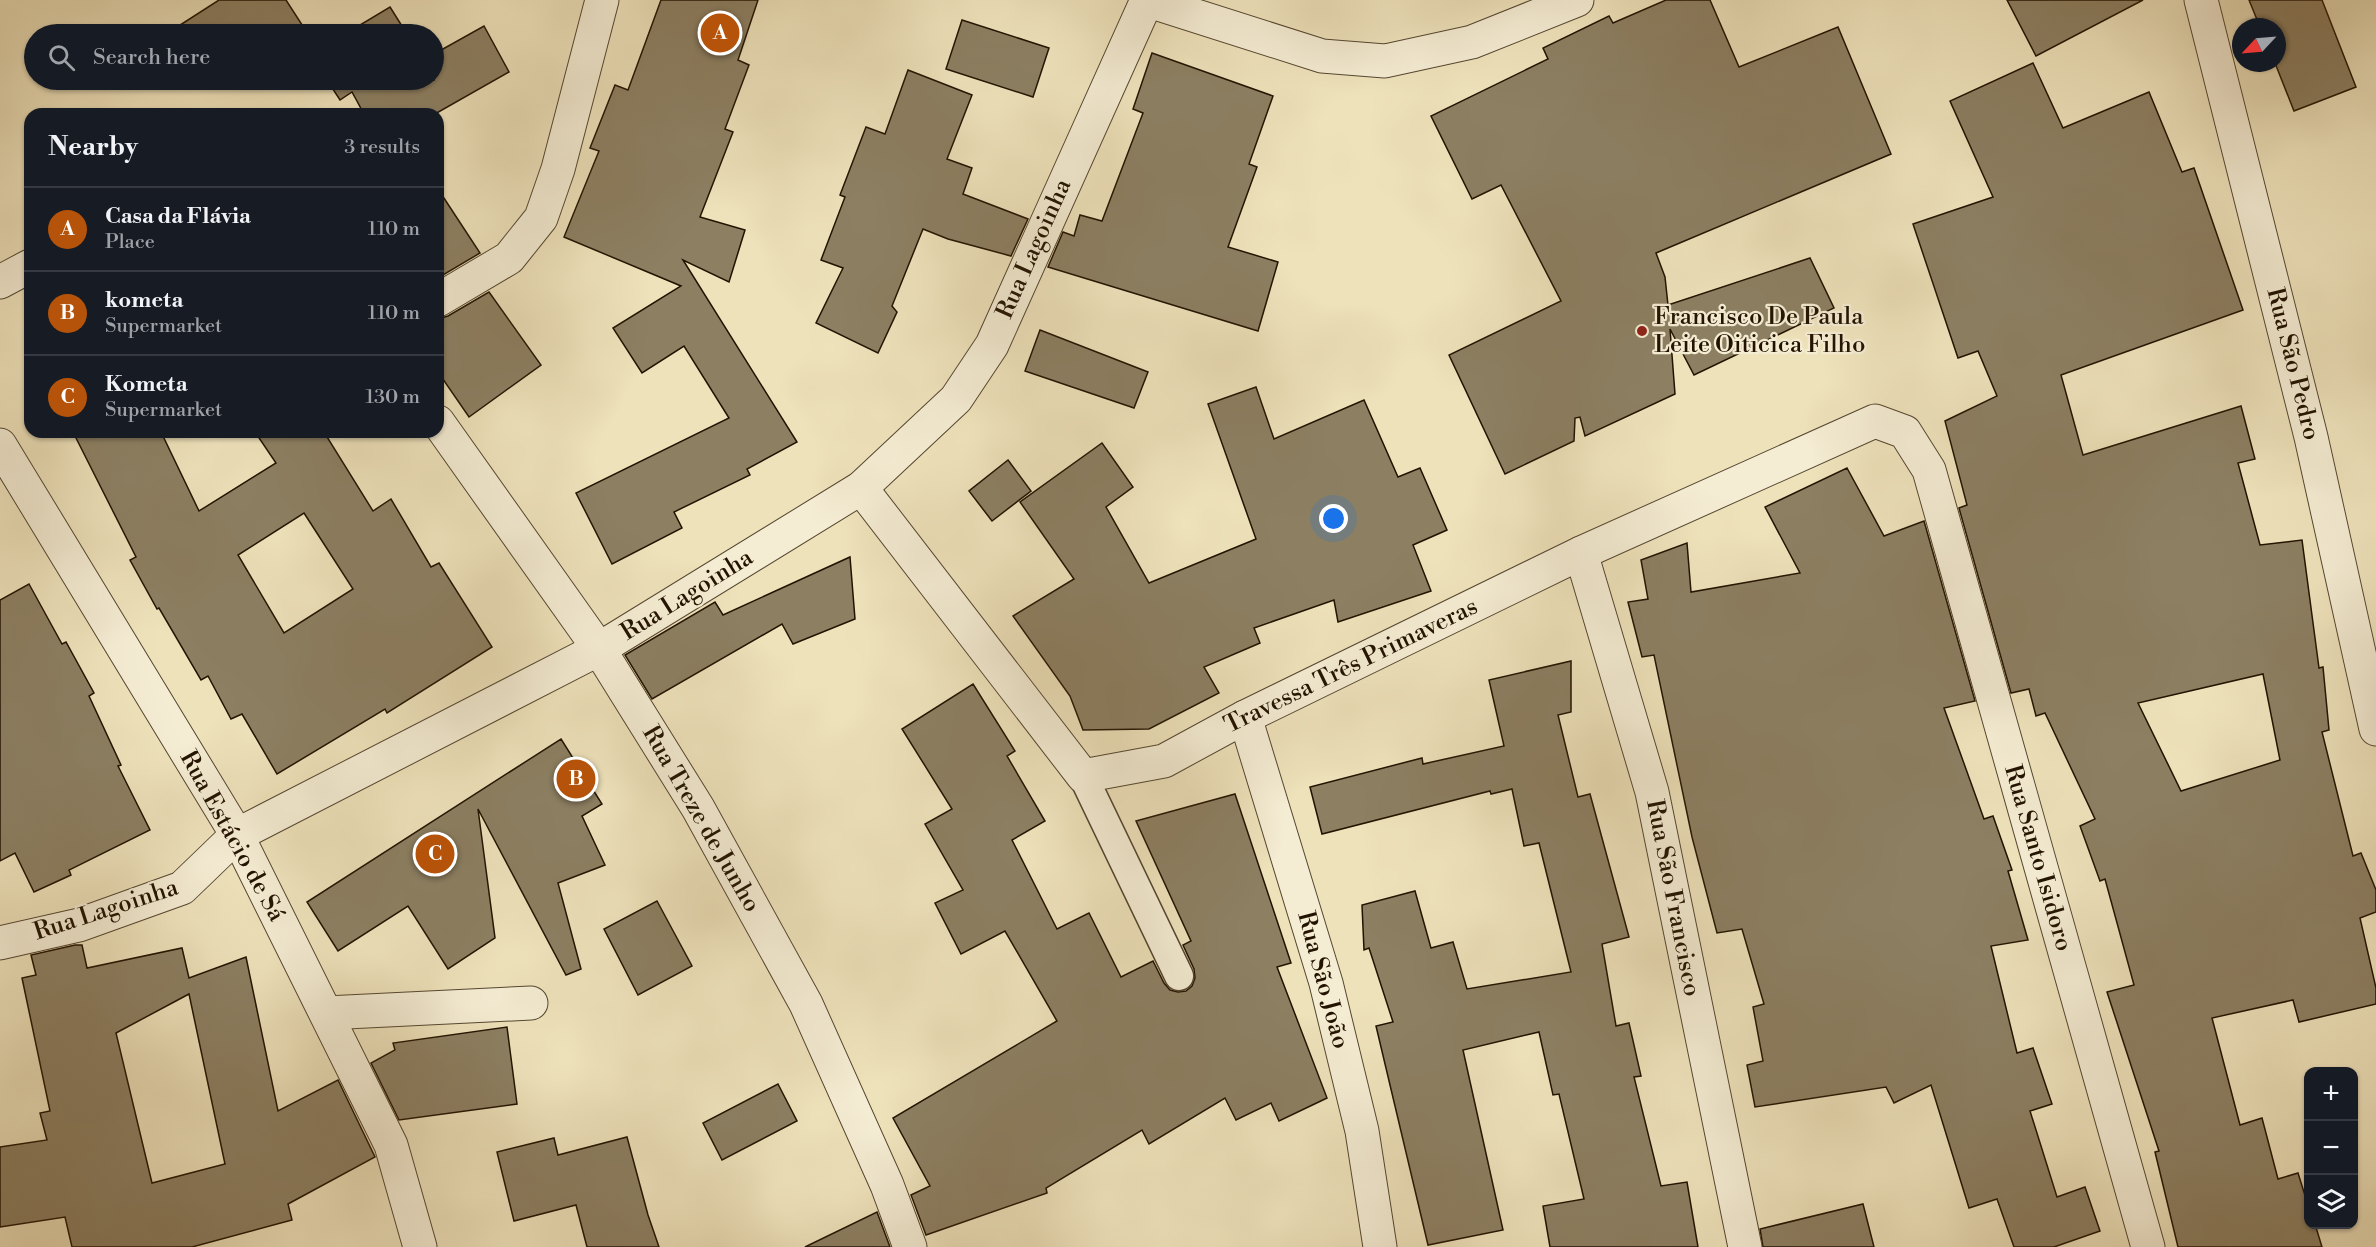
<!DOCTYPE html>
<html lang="en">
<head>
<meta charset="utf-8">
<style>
	body { margin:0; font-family:"Libre Bodoni",serif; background:#20242c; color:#f1f3f6 }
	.controls { position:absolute; right:18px; bottom:18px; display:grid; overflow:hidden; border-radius:12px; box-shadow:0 2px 4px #0004 }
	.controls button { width:54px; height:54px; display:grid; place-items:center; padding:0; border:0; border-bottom:2px solid #363941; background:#171b24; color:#f1f3f6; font:30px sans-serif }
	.compass { position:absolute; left:2232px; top:18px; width:54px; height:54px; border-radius:50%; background:#171b24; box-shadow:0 2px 4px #0004; rotate:244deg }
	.you { position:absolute; left:1334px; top:519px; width:21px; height:21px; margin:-15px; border:4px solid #fff; border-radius:50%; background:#1a73e8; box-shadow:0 0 0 9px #1a73e833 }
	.badge { display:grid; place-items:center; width:39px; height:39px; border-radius:50%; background:#b45309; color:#fff; font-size:20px; font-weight:700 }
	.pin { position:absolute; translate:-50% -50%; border:3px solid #fff; box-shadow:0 2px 6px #0006 }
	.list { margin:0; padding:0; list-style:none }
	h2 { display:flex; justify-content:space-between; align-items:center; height:78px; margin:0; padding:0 24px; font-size:26px }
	h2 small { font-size:20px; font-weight:400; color:#9ea1a6 }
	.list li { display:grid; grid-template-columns:39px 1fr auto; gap:18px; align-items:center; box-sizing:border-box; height:84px; padding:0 24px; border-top:2px solid #363941 }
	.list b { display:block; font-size:22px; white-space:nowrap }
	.list p { margin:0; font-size:20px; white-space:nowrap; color:#9ea1a6 }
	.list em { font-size:20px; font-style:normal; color:#9ea1a6 }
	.icon { flex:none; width:33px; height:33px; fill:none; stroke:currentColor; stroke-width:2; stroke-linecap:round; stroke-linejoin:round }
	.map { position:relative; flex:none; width:2376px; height:1247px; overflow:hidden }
	.search { position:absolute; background:#171b24; box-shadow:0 2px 4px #0004; left:24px; top:24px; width:420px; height:66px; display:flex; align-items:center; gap:15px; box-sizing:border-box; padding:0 21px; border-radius:33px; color:#9ea1a6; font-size:22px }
	.panel { position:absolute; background:#171b24; box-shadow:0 2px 4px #0004; left:24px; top:108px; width:420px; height:330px; border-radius:18px }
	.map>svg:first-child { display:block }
	.building { fill:#8c7f62; stroke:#221301; stroke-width:1.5; fill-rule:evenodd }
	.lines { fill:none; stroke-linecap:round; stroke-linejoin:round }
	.lane-casing { stroke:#554730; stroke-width:31 }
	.street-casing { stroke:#554730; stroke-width:35 }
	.lane { stroke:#f4ecd3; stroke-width:28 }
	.street { stroke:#f4ecd3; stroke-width:33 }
	.poi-dot { fill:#8f2418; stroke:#f4ecd3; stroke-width:2 }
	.labels { text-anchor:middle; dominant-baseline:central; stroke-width:4.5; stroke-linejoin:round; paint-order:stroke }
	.street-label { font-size:24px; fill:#221301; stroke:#f4ecd3 }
	.poi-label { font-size:24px; fill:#221301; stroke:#f4ecd3; text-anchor:start }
</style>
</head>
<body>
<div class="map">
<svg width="2376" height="1247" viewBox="0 0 2376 1247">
	<rect width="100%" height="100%" fill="#eee2bb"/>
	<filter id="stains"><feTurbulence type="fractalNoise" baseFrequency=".00333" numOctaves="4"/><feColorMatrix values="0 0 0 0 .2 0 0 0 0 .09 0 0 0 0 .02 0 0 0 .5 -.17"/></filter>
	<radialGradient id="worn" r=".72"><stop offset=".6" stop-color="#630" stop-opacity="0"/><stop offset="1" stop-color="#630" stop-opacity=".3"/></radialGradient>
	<!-- building -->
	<g class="building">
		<polygon points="219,0 286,0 306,31 301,34 182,34 177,27"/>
		<polygon points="661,0 758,0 738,60 749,65 725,129 733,132 700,217 745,230 729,282 683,260 797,442 747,469 750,475 674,512 682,528 612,564 576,493 729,418 684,346 642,373 613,328 681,286 564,237 599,151 590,148 615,85 628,90"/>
		<polygon points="1666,0 1710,0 1739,67 1838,27 1891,154 1656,253 1665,277 1668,305 1810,258 1834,308 1694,375 1670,329 1675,394 1585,436 1580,417 1575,418 1574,441 1505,474 1449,355 1561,301 1501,185 1472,199 1431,116 1548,59 1543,48 1609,16 1613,23"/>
		<polygon points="2007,0 2143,0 2036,56"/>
		<polygon points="2249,0 2322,0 2356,87 2294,111 2275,63 2277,63 2277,27 2260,27"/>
		<polygon points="390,7 407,34 345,34"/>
		<polygon points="962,20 1049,48 1033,97 946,69"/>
		<polygon points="484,26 509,72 435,114 364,114 352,92 340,100 327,80 434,80 434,54"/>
		<polygon points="1152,53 1273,96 1249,164 1257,167 1228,247 1278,262 1258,331 1048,267 1063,232 1074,236 1080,215 1102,221 1143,113 1133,109"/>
		<path d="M2033 63 2063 128 2149 92 2182 172 2194 168 2243 310 2061 375 2083 455 2241 406 2255 459 2238 463 2260 545 2302 540 2319 668 2323 667 2329 730 2322 732 2353 856 2361 853 2376 890V912L2360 918 2376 988V1004L2299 1022 2293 1000 2212 1018 2240 1125 2262 1118 2278 1179 2298 1173 2308 1205V1224H2315L2322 1247H2178L2155 1152 2159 1151 2107 992 2134 985 2105 879 2100 881 2080 826 2095 819 2045 713 2036 716 2029 689 2011 693 1959 508 1967 505 1945 421 1997 396 1978 351 1958 358 1913 224 1993 197 1950 101ZM2263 674 2280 760 2181 791 2138 703Z"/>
		<polygon points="908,70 972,95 947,159 972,168 963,194 1028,219 1011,256 948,239 923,229 892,306 897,312 878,353 816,323 843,268 821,260 845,197 840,195 866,127 885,134"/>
		<polygon points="211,80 232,80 217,89"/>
		<polygon points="438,189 480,253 438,278"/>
		<polygon points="489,292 541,365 469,417 438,372 438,319 448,316"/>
		<polygon points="1040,330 1148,372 1134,408 1025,371"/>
		<polygon points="1256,387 1274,439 1364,400 1398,477 1420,468 1447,530 1413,545 1431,591 1338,622 1334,600 1254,628 1260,643 1204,667 1219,693 1149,729 1083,730 1070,696 1013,616 1074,579 1020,502 1102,443 1133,487 1106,507 1149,583 1256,539 1208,404"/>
		<path d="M73 432H161L199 511 276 463 255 432H324L373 511 391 499 431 567 439 563 492 647 387 713 385 709 277 774 242 714 231 719 208 676 201 680 159 608 157 609 130 560 136 557ZM304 513 353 589 284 633 238 555Z"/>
		<polygon points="1008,460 1031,491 992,521 969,491"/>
		<polygon points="1847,468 1884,536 1924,521 1975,701 1944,708 1984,819 1993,816 2012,870 2008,871 2028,940 1991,946 2017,1053 2033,1048 2052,1104 2030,1111 2057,1197 2085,1187 2100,1231 2054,1247 2014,1247 1997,1199 1969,1208 1931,1085 1894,1103 1886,1087 1755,1107 1747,1065 1763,1061 1753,1007 1764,1004 1742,929 1717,933 1692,837 1654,655 1642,657 1628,602 1648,599 1641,560 1687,543 1691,592 1800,573 1765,507"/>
		<polygon points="850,557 855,619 793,644 782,624 652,699 625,655 715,602 723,615"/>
		<polygon points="29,584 62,644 66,642 94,693 89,696 121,765 118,766 150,830 69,870 71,875 34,892 15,853 0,861 0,600"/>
		<polygon points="1571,661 1571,712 1558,715 1578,797 1590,794 1629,937 1602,944 1616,1026 1629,1023 1641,1076 1634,1077 1661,1186 1687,1182 1698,1247 1550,1247 1543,1206 1584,1199 1559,1094 1553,1095 1539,1032 1463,1050 1503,1230 1428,1245 1376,1026 1393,1022 1369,948 1364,950 1362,905 1415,891 1431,948 1453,942 1467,989 1571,972 1539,843 1524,846 1512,789 1491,794 1490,791 1322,834 1310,787 1422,758 1423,764 1504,746 1489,680"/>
		<polygon points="973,684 1015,751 1007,756 1045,821 1012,840 1057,929 1089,913 1121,977 1153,961 1164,983 1170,990 1178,992 1186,991 1192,986 1195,978 1194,969 1183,945 1191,941 1136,821 1235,794 1291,963 1277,967 1327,1098 1279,1121 1271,1103 1236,1120 1225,1098 1149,1144 1142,1130 1046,1188 1047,1193 926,1235 911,1195 930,1186 893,1118 1057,1021 1005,931 961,954 935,903 963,890 925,824 952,809 902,729"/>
		<polygon points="561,739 602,804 582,816 605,865 558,883 581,969 566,975 478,809 495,938 448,969 408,906 338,951 307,902"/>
		<polygon points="657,901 692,966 638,995 604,929"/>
		<path d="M75 945H82L87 968 182 948 189 978 246 957 278 1111 338 1080 375 1157 288 1204 292 1220 192 1247H72L65 1217 0 1227V1147L47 1140 40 1113 50 1111 22 978 36 975 31 955ZM189 994 225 1164 152 1183 116 1033Z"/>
		<polygon points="507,1027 517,1104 399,1120 371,1063 395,1050 393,1043"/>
		<polygon points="778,1084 797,1121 722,1160 703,1123"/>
		<polygon points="627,1137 648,1215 659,1247 587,1247 576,1205 514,1221 497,1152 554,1138 558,1155"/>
		<polygon points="1863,1204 1874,1247 1763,1247 1760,1229"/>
		<polygon points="877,1212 890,1247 805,1247"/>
	</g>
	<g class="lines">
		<defs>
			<polyline id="lane" points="1083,776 1179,976"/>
			<g id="street">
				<polyline points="1146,0 1322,56 1385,61 1472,42 1577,0"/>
				<polyline points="2201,0 2311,437 2376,729"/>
				<polyline points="0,282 30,266"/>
				<polyline points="438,300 509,258 541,218 558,169 602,0"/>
				<polyline points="438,422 599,649 698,808 806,1004 887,1185 910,1247"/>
				<polyline points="0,445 237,835 391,1145 420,1247"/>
				<polyline points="861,488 1083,776 1164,761 1245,717 1581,553 1875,421 1905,432 1929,470 2148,1247"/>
				<polyline points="1581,553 1652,792 1745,1247"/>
				<polyline points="1245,717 1326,983 1362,1131 1380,1247"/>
				<polyline points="0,943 79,925 182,888 237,835 599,649 861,488 956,399 992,345 1147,0"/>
				<polyline points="326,1013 531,1003"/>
			</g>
		</defs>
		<!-- lane casing -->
		<use href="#lane" class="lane-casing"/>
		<!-- street casing -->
		<use href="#street" class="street-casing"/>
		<!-- lane -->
		<use href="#lane" class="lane"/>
		<!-- street -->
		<use href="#street" class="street"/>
	</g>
	<!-- markers -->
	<circle class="poi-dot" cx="1642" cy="331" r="6"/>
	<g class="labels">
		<!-- street labels -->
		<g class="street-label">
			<text transform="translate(1034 249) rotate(-66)">Rua Lagoinha</text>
			<text transform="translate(2293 364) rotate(76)">Rua São Pedro</text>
			<text transform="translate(687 595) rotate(-32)">Rua Lagoinha</text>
			<text transform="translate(1351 666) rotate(-26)">Travessa Três Primaveras</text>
			<text transform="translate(701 819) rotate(60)">Rua Treze de Junho</text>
			<text transform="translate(232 836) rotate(61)">Rua Estácio de Sá</text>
			<text transform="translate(2038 858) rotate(74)">Rua Santo Isidoro</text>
			<text transform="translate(1673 898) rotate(79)">Rua São Francisco</text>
			<text transform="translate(106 910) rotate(-18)">Rua Lagoinha</text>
			<text transform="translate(1323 980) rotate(75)">Rua São João</text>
		</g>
		<!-- poi labels -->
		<g class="poi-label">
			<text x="1654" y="317">Francisco De Paula<tspan x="1654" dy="28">Leite Oiticica Filho</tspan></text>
		</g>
	</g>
	<rect width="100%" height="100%" filter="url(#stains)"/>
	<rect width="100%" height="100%" fill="url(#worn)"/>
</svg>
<div class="controls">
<button>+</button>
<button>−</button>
<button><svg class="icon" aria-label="layers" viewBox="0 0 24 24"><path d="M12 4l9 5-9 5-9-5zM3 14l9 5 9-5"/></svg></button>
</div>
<svg class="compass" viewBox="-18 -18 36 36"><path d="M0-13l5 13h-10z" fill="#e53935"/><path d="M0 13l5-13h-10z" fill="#9ea1a6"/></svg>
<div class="you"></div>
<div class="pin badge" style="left:720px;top:33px">A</div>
<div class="pin badge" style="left:576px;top:779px">B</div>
<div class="pin badge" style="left:435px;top:854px">C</div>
<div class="search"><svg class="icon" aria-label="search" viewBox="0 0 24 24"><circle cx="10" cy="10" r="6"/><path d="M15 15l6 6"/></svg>Search here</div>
<section class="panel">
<h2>Nearby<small>3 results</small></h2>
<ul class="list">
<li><span class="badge">A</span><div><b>Casa da Flávia</b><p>Place</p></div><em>110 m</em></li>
<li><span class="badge">B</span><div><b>kometa</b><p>Supermarket</p></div><em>110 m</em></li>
<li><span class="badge">C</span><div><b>Kometa</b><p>Supermarket</p></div><em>130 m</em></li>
</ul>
</section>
</div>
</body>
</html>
